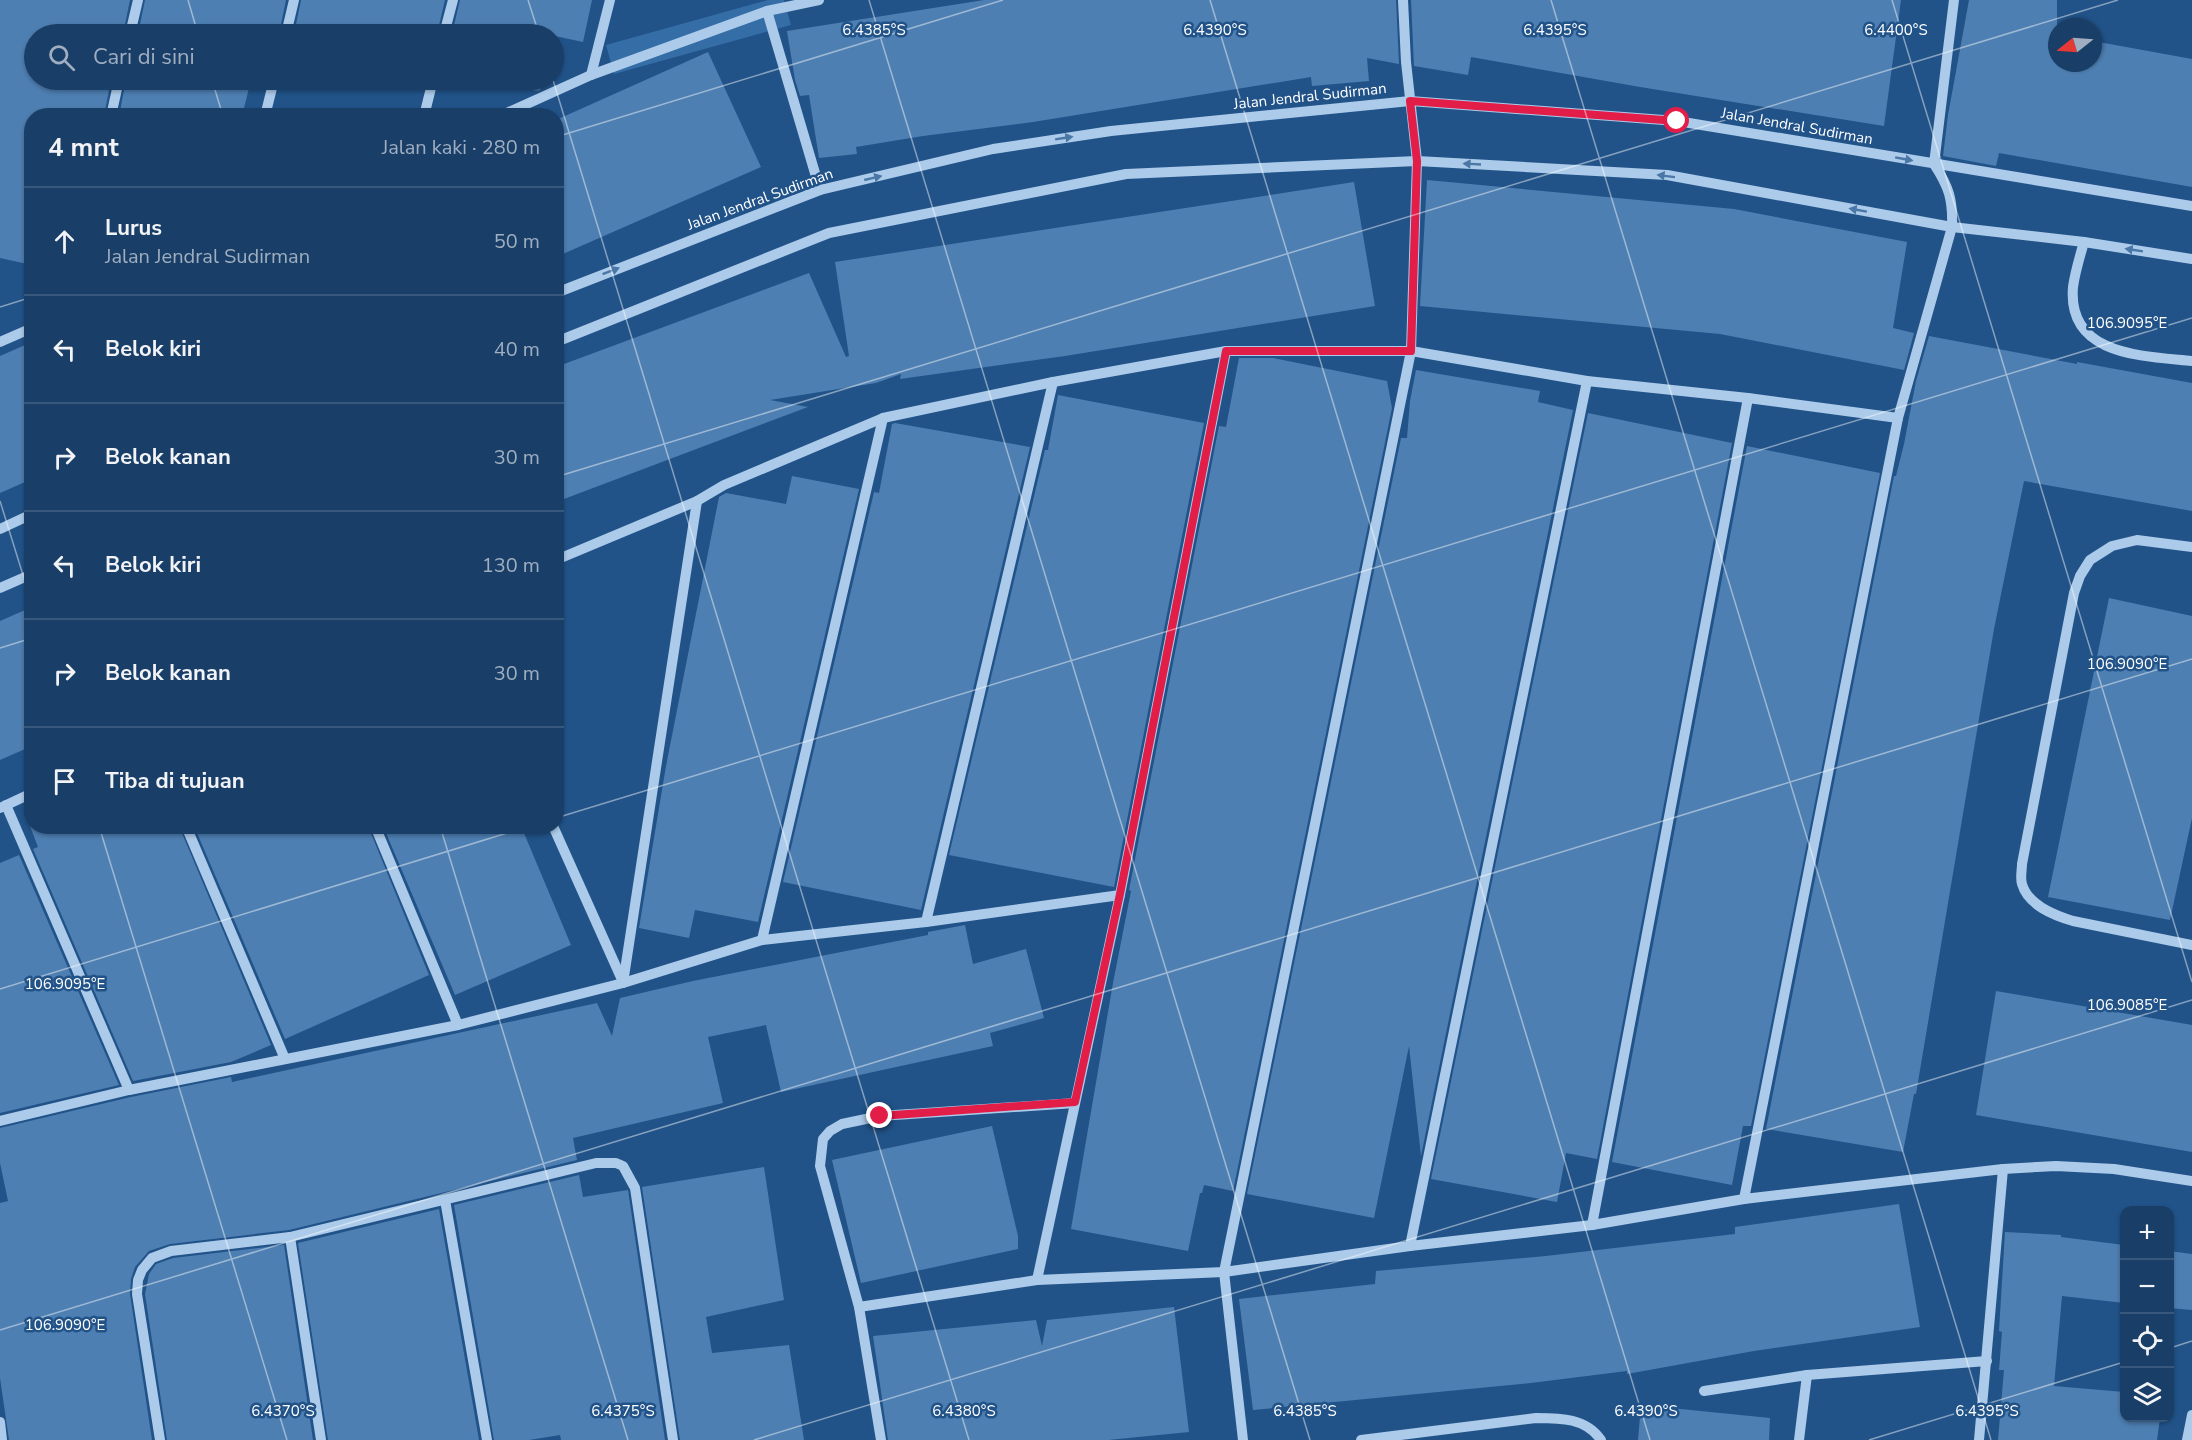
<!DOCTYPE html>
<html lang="id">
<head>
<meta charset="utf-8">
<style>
	body { margin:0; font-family:"Nunito Sans",sans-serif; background:#264970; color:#f1f3f6 }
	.controls { position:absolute; right:18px; bottom:18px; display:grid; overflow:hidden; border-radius:12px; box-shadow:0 2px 4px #0004 }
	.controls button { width:54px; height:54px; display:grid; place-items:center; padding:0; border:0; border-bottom:2px solid #37577b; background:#193e67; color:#f1f3f6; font:30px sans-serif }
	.compass { position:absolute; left:2048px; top:18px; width:54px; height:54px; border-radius:50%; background:#193e67; box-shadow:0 2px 4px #0004; rotate:253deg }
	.stop { position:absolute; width:18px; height:18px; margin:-14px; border:4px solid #e11d48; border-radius:50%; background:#fff }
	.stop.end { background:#e11d48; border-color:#fff; box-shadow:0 2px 6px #0008 }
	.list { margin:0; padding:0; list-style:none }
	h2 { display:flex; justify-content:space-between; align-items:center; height:78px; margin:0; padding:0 24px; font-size:26px }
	h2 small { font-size:20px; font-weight:400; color:#9faec0 }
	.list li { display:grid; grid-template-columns:39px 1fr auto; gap:18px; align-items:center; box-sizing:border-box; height:108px; padding:0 24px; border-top:2px solid #37577b }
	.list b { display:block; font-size:22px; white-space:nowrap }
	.list p { margin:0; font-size:20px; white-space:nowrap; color:#9faec0 }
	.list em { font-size:20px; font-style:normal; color:#9faec0 }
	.icon { flex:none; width:33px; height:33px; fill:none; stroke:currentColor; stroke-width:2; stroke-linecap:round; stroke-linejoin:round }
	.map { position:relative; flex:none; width:2192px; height:1440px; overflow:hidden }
	.search { position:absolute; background:#193e67; box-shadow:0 2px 4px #0004; left:24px; top:24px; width:540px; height:66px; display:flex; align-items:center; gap:15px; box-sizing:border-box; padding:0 21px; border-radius:33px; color:#9faec0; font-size:22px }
	.panel { position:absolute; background:#193e67; box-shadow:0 2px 4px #0004; left:24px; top:108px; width:540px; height:726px; border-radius:24px }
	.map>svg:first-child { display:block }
	.green { fill:#356da6 }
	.building { fill:#4e7fb2 }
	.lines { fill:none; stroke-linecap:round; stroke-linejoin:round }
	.minor { stroke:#accbea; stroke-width:10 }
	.oneway { fill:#4b77a6 }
	.route { stroke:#e11d48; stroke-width:8 }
	.ticks { fill:none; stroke:#fff; stroke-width:1.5; stroke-opacity:0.45 }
	.labels { text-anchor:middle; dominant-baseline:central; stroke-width:5; stroke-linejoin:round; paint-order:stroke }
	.street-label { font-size:15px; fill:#fff; stroke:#215389 }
	.ticks-label { font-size:15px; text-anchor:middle; fill:#fff; stroke:#215389; stroke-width:5; stroke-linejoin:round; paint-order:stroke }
</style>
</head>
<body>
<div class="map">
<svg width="2192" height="1440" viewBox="0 0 2192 1440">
	<rect width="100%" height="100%" fill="#215389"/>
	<!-- green -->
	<polygon class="green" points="768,0 784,0 791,25 614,74 606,45"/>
	<!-- building -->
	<g class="building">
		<polygon points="0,0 130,0 123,34 34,34 34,80 111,80 104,116 32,116 32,265 0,258"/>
		<polygon points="145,0 286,0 279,34 138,34"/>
		<polygon points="301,0 445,0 437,34 294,34"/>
		<polygon points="460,0 592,0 583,42 513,27 517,34 452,34"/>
		<polygon points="984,0 1396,0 1399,64 1367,58 1369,81 1312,86 1311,77 1033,122 923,136 856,147 857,154 819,158 809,95 800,96 795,80 787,31"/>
		<polygon points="1411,0 1901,0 1884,126 1640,87 1471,57 1468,75 1414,66"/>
		<polygon points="1969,0 2057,0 2057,63 2093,63 2093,41 2192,59 2192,187 1999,153 1996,166 1943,156 1948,115"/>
		<polygon points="708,52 761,167 556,257 556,120"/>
		<polygon points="126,80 251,80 242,116 119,116"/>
		<polygon points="484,80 537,80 541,89 538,91"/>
		<polygon points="1427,180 1734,209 1907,242 1893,328 1914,333 1904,370 1720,334 1420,306"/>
		<polygon points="1354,182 1375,306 1065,356 900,379 901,374 876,383 770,400 808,407 556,502 556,367 809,273 846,357 849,356 835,262"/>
		<polygon points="1929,336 2077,364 2077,362 2192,383 2192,511 2024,481 1994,629 1916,1094 1914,1094 1903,1152 1766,1129 1894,476 1896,476 1904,444 1916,381"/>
		<polygon points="32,342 32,479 0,493 0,356"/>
		<polygon points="1239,358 1273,358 1387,381 1392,408 1233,1191 1204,1185 1202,1193 1200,1193 1188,1251 1071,1229 1113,983 1131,891 1129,890 1219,426 1226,427"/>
		<polygon points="1416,370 1540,391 1538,402 1573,410 1421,1156 1409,1046 1374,1218 1247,1194 1401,438 1407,438 1410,401"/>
		<polygon points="1058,395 1204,423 1114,887 949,855 1045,450 1048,450"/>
		<polygon points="1588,413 1732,443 1597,1159 1566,1153 1557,1202 1431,1179"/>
		<polygon points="895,423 1030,447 921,910 783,882 874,492 879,493 892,424"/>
		<polygon points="1747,446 1880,473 1751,1126 1743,1126 1732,1185 1612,1162"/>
		<polygon points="792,476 859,489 758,922 695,910 689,938 639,928 666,766 719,497 726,493 786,504"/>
		<polygon points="2109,598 2192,616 2192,818 2170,920 2048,897"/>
		<polygon points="32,607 32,746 0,760 0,621"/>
		<polygon points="30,826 179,826 271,1045 231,1062 133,1081 33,849 38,847"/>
		<polygon points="194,826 368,826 429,975 285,1039"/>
		<polygon points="383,826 521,826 571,945 455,995"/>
		<polygon points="19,855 119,1085 0,1113 0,863"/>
		<polygon points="965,925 973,964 1026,949 1044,1018 990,1033 993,1046 781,1092 766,1025 708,1037 723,1103 573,1138 577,1160 289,1230 170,1244 149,1251 135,1267 131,1279 130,1294 152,1440 9,1440 0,1378 0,1203 8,1201 0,1163 0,1128 131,1097 231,1077 232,1082 597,1003 612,1036 620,998 693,981 928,935 928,932"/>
		<polygon points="1996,991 2192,1025 2192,1152 1976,1115"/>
		<polygon points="992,1126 1018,1236 1018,1249 861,1283 832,1160"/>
		<polygon points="764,1167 784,1300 706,1317 712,1353 789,1345 804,1440 680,1440 642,1187"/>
		<polygon points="579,1175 583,1197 628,1190 665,1440 561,1440 560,1435 529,1440 494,1440 454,1205"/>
		<polygon points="1899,1204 1920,1327 1754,1351 1627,1374 1627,1371 1531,1383 1253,1410 1239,1299 1375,1284 1376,1271 1546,1256 1735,1234 1735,1227"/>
		<polygon points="439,1209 479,1440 328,1440 298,1243"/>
		<polygon points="2005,1232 2061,1235 2061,1237 2124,1245 2124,1303 2062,1296 2054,1386 2124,1392 2124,1418 2160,1418 2157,1440 1998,1440 2004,1370 1999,1370 2002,1332 1999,1331"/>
		<polygon points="284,1245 313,1440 167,1440 145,1294 149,1274 156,1264 173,1258"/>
		<polygon points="2169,1251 2192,1254 2192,1310 2169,1308"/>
		<polygon points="1174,1307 1189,1432 1108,1440 888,1440 873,1336 1036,1320 1042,1346 1047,1320"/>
		<polygon points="1641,1405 1770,1418 1769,1440 1638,1440"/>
	</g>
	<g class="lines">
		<!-- minor -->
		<g class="minor">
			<polyline points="767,11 820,190"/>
			<polyline points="130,34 138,0"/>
			<polyline points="286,34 294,0"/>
			<polyline points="444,34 453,0"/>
			<polyline points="591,75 610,0"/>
			<polyline points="111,116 119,80"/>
			<polyline points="265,116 274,80"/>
			<polyline points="424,116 433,80"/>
			<polyline points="500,116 591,75 767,11 819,0"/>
			<path d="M2084 242C2080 256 2075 272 2073 287 2067 356 2143 356 2192 361"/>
			<polyline points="556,293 820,190 993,149 1111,131 1410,101 1677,121 2192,206"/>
			<polyline points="0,342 32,328"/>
			<polyline points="556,342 829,233 1126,174 1417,161 1667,175 1952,227 2084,242 2192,259"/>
			<polyline points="0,529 32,514"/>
			<path d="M2192 547 2137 540 2112 546 2090 560 2080 576 2074 593 2022 864C2022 870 2020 878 2022 884 2028 905 2053 915 2073 921L2192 945"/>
			<polyline points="556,560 697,501 724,485 883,418 1053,382 1226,351 1411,351 1587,381 1748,398 1898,418"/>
			<polyline points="0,588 32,574"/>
			<polyline points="6,805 129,1090"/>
			<polyline points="0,808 32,793"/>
			<polyline points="186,826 285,1059"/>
			<polyline points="375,826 458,1025"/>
			<polyline points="553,826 623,982"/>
			<polyline points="926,922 1053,382"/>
			<polyline points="762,940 883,418"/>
			<polyline points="623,983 697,501"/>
			<polyline points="0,1121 129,1090 458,1025 623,983 762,940 926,922 1120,895"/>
			<path d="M1744 1199 1898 418 1952 227C1953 199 1949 187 1934 164L1954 0"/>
			<polyline points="445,1200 487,1440"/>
			<polyline points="1592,1225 1748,398"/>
			<polyline points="290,1237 321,1440"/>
			<polyline points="1410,1246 1587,381"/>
			<polyline points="1037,1280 1120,895 1226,351"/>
			<polyline points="859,1307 1037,1280 1224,1272 1410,1246 1592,1225 1744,1199 2003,1169 2056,1166 2114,1169 2192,1181"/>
			<polyline points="1704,1391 1807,1375 1987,1361"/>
			<polyline points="0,1422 2,1440"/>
			<polyline points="160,1440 137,1294 138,1280 142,1270 152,1258 171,1251 290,1237 596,1163 616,1163 623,1166 635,1188 673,1440"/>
			<polyline points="881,1440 859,1307 820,1166 823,1139 830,1131 842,1124 880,1116 1075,1103"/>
			<polyline points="1243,1440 1224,1272 1411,351 1417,161 1406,62 1403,0"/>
			<path d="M1361 1440 1536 1418C1561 1418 1586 1418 1601 1440"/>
			<polyline points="1799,1440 1807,1375"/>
			<polyline points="1979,1440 2003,1169"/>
			<polyline points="2187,1440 2192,1415"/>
		</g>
	</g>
	<!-- one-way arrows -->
	<defs><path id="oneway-solid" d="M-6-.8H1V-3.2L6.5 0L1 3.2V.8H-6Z" transform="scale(1.5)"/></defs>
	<g class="oneway">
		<use href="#oneway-solid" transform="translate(1064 138) rotate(-9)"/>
		<use href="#oneway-solid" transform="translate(1904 159) rotate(10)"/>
		<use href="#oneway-solid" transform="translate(1472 164) rotate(-177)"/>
		<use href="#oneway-solid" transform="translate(1666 176) rotate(-173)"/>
		<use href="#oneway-solid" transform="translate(873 178) rotate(-13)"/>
		<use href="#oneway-solid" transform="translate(1858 210) rotate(-170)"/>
		<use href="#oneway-solid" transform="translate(2134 250) rotate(-171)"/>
		<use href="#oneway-solid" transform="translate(611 271) rotate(-21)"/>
	</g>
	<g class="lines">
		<!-- route -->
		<polyline class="route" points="880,1116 1075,1102 1120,894 1226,351 1411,351 1417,161 1410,101 1677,121"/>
	</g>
	<!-- ticks -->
	<path class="ticks" d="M188 0 198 34M528 0 539 34M869 0 1310 1440M1210 0 1650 1440M1551 0 1991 1440M1892 0 2192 982M212 80 223 116M553 80 969 1440M556 137 1003 0M0 307 32 297M556 477 2118 0M0 501 32 604M0 648 32 638M556 818 2192 318M99 826 287 1440M440 826 628 1440M0 989 530 826M0 1330 2192 659M2170 1348 2192 1341M754 1440 2192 1000M1869 1440 2124 1362"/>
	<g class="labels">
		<!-- street labels -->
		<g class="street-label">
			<text transform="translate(1310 96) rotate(-6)">Jalan Jendral Sudirman</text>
			<text transform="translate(1797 126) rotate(10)">Jalan Jendral Sudirman</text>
			<text transform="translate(760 199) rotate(-20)">Jalan Jendral Sudirman</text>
		</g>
	</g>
	<g class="ticks-label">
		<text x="1896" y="35">6.4400°S</text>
		<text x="874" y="35">6.4385°S</text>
		<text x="1215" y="35">6.4390°S</text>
		<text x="1555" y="35">6.4395°S</text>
		<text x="2127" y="328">106.9095°E</text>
		<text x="2127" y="669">106.9090°E</text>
		<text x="65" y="989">106.9095°E</text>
		<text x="2127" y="1010">106.9085°E</text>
		<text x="65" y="1330">106.9090°E</text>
		<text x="283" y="1416">6.4370°S</text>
		<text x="623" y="1416">6.4375°S</text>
		<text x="964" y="1416">6.4380°S</text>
		<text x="1305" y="1416">6.4385°S</text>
		<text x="1646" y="1416">6.4390°S</text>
		<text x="1987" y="1416">6.4395°S</text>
	</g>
</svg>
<div class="controls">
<button>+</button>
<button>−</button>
<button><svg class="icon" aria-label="locate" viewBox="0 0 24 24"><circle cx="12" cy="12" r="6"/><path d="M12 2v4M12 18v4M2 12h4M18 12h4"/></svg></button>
<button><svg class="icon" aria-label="layers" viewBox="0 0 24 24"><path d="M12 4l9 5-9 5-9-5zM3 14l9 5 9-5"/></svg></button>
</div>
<svg class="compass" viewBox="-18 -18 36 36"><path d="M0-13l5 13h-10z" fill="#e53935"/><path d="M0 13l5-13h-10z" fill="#9faec0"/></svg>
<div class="stop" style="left:1677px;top:121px"></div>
<div class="stop end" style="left:880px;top:1116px"></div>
<div class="search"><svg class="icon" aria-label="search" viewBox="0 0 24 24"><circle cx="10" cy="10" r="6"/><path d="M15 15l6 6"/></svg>Cari di sini</div>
<section class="panel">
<h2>4 mnt<small>Jalan kaki · 280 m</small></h2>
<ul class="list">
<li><svg class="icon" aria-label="ahead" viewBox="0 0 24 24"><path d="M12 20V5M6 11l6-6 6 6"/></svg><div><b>Lurus</b><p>Jalan Jendral Sudirman</p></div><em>50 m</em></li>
<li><svg class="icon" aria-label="left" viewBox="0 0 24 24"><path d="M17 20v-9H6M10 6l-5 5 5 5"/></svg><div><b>Belok kiri</b></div><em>40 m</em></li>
<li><svg class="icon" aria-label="right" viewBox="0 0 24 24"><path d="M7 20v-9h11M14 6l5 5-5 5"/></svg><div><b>Belok kanan</b></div><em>30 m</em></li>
<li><svg class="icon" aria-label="left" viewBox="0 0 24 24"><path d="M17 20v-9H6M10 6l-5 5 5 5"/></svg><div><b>Belok kiri</b></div><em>130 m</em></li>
<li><svg class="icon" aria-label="right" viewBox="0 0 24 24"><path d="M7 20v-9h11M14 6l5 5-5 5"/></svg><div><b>Belok kanan</b></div><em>30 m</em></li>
<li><svg class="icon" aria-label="arrive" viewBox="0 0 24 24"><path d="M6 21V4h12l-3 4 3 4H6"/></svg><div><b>Tiba di tujuan</b></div></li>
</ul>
</section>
</div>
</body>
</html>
